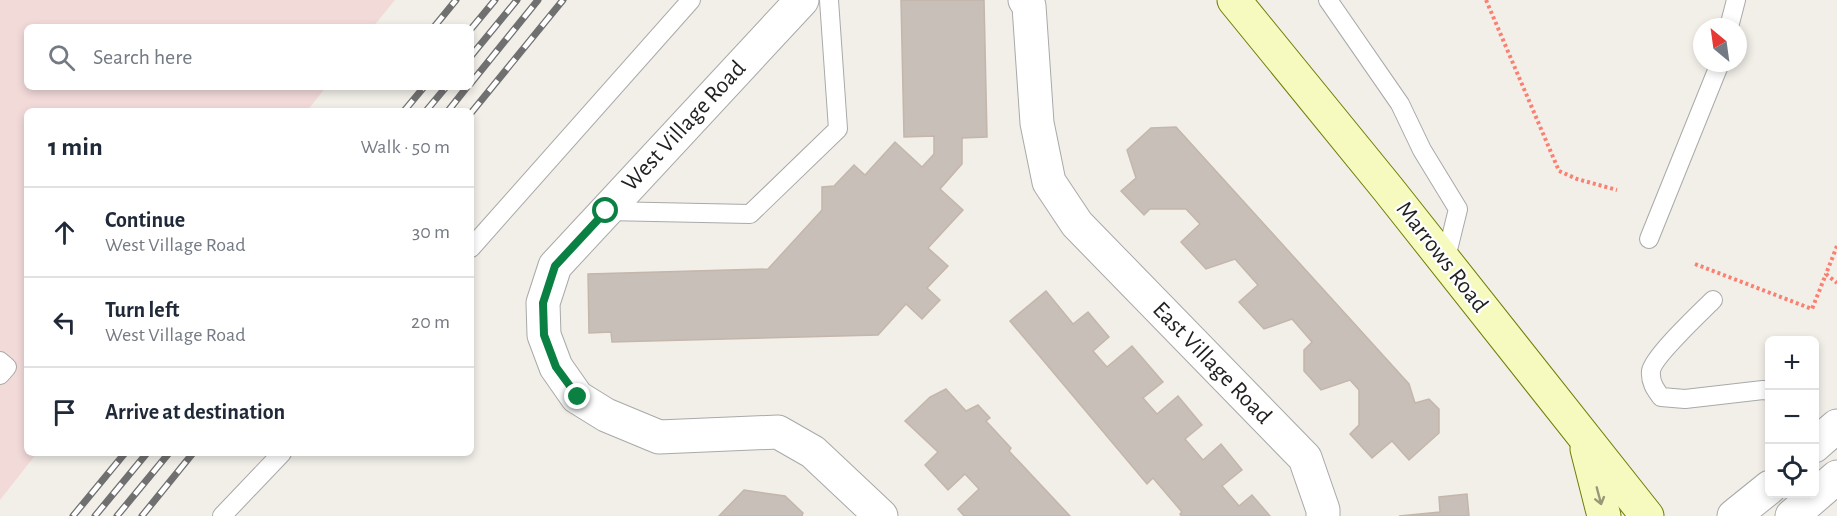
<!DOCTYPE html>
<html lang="en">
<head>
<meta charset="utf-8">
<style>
	body { margin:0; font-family:"Alegreya Sans",sans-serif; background:#f6f6f7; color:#1f2937 }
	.controls { position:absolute; right:18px; bottom:18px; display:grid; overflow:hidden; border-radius:9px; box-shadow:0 3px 9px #0003 }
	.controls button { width:54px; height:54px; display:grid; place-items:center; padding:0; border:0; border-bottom:2px solid #e0e1e3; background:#fff; color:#1f2937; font:30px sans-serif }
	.compass { position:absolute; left:1693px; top:18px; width:54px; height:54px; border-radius:50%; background:#fff; box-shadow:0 3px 9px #0003; rotate:331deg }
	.stop { position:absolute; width:18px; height:18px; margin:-14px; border:4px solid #0b8043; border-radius:50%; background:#fff }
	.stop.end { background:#0b8043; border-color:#fff; box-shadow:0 2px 6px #0008 }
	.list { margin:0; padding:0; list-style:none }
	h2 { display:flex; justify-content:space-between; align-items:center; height:78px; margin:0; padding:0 24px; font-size:26px }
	h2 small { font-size:20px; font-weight:400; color:#747a83 }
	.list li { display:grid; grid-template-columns:39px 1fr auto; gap:18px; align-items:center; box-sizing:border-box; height:90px; padding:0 24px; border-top:2px solid #e0e1e3 }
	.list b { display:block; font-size:22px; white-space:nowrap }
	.list p { margin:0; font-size:20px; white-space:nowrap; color:#747a83 }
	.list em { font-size:20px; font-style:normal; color:#747a83 }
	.icon { flex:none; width:33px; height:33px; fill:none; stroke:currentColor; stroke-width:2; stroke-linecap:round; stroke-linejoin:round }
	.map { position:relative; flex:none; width:1837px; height:516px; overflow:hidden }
	.search { position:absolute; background:#fff; box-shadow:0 3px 9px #0003; left:24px; top:24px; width:450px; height:66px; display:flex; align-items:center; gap:15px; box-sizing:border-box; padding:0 21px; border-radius:9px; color:#747a83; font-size:22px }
	.panel { position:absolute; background:#fff; box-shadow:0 3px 9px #0003; left:24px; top:108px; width:450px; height:348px; border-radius:9px }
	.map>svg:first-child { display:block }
	.commercial { fill:#f2dad9 }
	.building { fill:#c7bfb8; stroke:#c4b6ab; stroke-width:1.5 }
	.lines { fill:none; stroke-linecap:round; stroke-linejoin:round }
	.lane-casing { stroke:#a9a9a9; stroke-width:20 }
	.street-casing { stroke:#a9a9a9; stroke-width:35 }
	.secondary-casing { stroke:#707d05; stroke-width:35 }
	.path { stroke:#fa8072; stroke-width:4; stroke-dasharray:3 3; stroke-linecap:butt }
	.lane { stroke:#fff; stroke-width:18 }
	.street { stroke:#fff; stroke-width:33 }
	.secondary { stroke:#f7fabf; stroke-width:33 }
	.rail-casing { stroke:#707070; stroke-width:7 }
	.rail { stroke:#fff; stroke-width:4.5; stroke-dasharray:14; stroke-linecap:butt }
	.oneway { stroke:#979978 }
	.route { stroke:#0b8043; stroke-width:8 }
	.labels { text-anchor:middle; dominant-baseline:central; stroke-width:4.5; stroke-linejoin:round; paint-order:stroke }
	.street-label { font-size:24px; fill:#222; stroke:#fff }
</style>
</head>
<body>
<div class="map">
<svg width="1837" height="516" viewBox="0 0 1837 516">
	<rect width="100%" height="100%" fill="#f2efe9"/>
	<!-- commercial -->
	<polygon class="commercial" points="0,0 395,0 373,27 27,27 27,87 326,87 307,111 27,111 27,453 37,453 0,500"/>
	<!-- building -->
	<g class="building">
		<polygon points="901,0 984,0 987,137 962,138 962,164 940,189 963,210 928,248 948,266 927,288 940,300 922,319 906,304 878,335 612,342 611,332 589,333 588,274 768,269 822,210 822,187 834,186 854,165 865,175 895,142 922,167 934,154 934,136 904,137"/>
		<polygon points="1176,127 1409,384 1415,403 1429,399 1439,409 1439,433 1409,460 1392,441 1372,458 1350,434 1359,425 1359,390 1350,380 1321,390 1304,371 1304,350 1312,342 1292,319 1264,329 1239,302 1258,285 1235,259 1206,269 1181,242 1200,224 1186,209 1150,209 1144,215 1121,191 1136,178 1127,150 1151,128"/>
		<polygon points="1046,291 1073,324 1088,312 1109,337 1093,351 1107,367 1132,346 1163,382 1143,398 1157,414 1178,396 1202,425 1185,439 1203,460 1221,444 1242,470 1222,486 1239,506 1252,495 1270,516 1181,516 1180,514 1182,512 1153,478 1147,484 1010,321"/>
		<polygon points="946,389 966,411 978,405 990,418 986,421 1011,448 1009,451 1070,516 964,516 958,509 979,489 965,474 948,490 925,465 938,452 905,421 930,397"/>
		<polygon points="744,490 785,496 803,513 802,516 719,516"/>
		<polygon points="1467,494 1469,516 1399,516 1440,512 1439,497"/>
	</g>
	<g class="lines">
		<defs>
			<g id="lane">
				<polyline points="1328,0 1400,104 1422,150 1458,209 1445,262"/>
				<polyline points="1729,27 1736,0"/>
				<polyline points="606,211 750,214 838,129 829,0"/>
				<polyline points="1649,239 1720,63"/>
				<polyline points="471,248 691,0"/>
				<path d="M1713 300C1700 313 1653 357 1651 371 1650 382 1655 389 1661 397L1685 399 1763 390 1770 391"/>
				<polyline points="0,361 7,367 0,375"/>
				<polyline points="222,516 282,453"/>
			</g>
			<g id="street">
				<polyline points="802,0 555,266 543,303 544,335 556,367 577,397 606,415 659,437 778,432 813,452 881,516"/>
				<polyline points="1025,0 1029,6 1037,123 1049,182 1077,224 1305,458 1323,510 1323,516"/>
				<polyline points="1814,446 1837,426"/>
				<polyline points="1734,516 1770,487"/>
				<polyline points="1792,516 1837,477"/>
			</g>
			<g id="secondary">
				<polyline points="1234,0 1388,189 1647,516"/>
				<polyline points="1587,449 1604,516"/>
			</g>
		</defs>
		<!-- lane casing -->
		<use href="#lane" class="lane-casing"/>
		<!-- street casing -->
		<use href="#street" class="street-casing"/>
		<!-- secondary casing -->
		<use href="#secondary" class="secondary-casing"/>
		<!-- path -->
		<g class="path">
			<polyline points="1486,0 1559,171 1577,179 1617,190"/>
			<polyline points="1837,246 1826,274 1837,283"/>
			<polyline points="1695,264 1812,309 1826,274"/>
		</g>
		<!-- lane -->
		<use href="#lane" class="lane"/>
		<!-- street -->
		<use href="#street" class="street"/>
		<!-- secondary -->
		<use href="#secondary" class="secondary"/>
		<defs>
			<g id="rail">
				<polyline points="434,27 456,0"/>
				<polyline points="471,29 495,0"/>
				<polyline points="471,56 517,0"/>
				<polyline points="471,83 538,0"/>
				<polyline points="404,111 424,87"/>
				<polyline points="426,111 446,87"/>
				<polyline points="448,111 467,87"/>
				<polyline points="471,113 563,0"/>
				<polyline points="73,516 125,453"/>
				<polyline points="95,516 147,453"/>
				<polyline points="117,516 169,453"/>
				<polyline points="142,516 193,453"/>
			</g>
		</defs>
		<!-- rail casing -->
		<use href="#rail" class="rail-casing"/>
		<!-- rail -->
		<use href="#rail" class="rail"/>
	</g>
	<!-- one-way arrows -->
	<defs><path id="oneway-shaft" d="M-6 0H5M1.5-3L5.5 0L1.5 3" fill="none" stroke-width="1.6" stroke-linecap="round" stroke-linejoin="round" transform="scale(1.5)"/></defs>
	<use class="oneway" href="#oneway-shaft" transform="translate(1599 496) rotate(75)"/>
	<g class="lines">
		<!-- route -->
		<polyline class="route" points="578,397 556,367 544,335 543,303 555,266 606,211"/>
	</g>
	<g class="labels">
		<!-- street labels -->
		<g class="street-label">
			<text transform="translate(684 126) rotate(-47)">West Village Road</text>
			<text transform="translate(1442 257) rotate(52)">Marrows Road</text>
			<text transform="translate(1212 363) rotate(46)">East Village Road</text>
		</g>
	</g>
</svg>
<div class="controls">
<button>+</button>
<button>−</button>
<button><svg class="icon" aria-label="locate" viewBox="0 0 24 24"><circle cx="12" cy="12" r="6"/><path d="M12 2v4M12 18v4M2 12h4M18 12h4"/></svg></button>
</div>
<svg class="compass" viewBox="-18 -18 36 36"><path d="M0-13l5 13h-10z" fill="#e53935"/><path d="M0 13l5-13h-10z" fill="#747a83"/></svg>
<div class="stop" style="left:606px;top:211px"></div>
<div class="stop end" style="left:578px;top:397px"></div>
<div class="search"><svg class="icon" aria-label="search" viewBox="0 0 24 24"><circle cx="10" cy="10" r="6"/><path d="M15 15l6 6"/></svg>Search here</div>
<section class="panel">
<h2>1 min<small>Walk · 50 m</small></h2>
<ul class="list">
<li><svg class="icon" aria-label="ahead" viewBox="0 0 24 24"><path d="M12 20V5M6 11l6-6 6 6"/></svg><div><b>Continue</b><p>West Village Road</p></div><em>30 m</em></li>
<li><svg class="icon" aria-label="left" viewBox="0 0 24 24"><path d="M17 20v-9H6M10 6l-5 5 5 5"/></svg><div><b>Turn left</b><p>West Village Road</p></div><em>20 m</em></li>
<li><svg class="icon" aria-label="arrive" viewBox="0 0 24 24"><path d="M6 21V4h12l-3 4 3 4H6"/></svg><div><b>Arrive at destination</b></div></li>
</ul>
</section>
</div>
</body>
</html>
